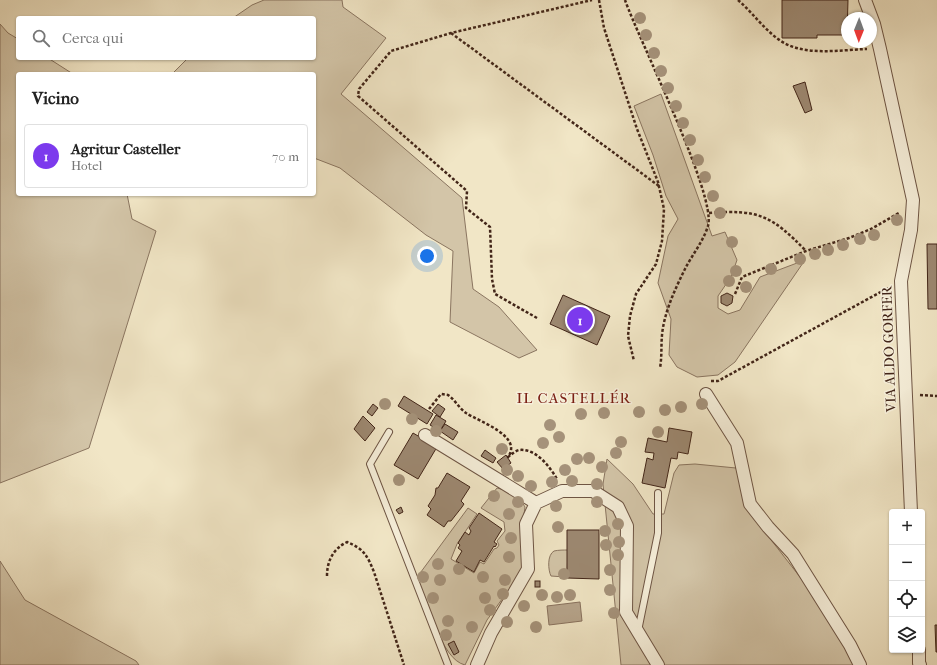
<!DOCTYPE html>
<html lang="it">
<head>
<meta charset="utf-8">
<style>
	body { margin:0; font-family:"IM FELL French Canon",serif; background:#f6f6f6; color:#222 }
	.controls { position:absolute; right:12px; bottom:12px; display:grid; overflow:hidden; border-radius:4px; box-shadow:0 1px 3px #0004 }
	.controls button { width:36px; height:36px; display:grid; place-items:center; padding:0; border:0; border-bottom:1px solid #e0e0e0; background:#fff; color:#222; font:20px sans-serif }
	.compass { position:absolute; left:841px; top:12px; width:36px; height:36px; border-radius:50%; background:#fff; box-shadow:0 1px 3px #0004; rotate:181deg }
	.you { position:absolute; left:427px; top:256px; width:14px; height:14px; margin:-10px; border:3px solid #fff; border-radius:50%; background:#1a73e8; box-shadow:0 0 0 6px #1a73e833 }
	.badge { display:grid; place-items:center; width:26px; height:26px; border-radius:50%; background:#7c3aed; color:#fff; font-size:13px; font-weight:700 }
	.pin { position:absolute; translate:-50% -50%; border:2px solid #fff; box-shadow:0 1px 4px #0006 }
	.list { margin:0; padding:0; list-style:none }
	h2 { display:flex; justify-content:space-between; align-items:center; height:52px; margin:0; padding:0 16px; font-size:17px }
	h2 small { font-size:13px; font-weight:400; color:#767676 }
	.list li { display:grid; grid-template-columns:26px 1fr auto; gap:12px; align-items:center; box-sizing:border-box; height:64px; margin:0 8px 8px; padding:0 8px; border:1px solid #e0e0e0; border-radius:4px }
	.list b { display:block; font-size:15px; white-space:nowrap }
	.list p { margin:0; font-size:13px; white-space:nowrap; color:#767676 }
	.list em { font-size:13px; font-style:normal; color:#767676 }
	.icon { flex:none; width:22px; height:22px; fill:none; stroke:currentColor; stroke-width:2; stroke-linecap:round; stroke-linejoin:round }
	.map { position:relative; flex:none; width:937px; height:665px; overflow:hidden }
	.search { position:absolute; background:#fff; box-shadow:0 1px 3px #0004; left:16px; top:16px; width:300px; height:44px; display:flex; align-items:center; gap:10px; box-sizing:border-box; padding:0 14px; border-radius:4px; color:#767676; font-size:15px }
	.panel { position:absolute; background:#fff; box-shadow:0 1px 3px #0004; left:16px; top:72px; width:300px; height:124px; border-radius:4px }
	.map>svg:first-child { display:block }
	.green { fill:#d3c5a8; stroke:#8a7560 }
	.water { fill:#b6a48b; stroke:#88715d }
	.building { fill:#9d8972; stroke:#422518 }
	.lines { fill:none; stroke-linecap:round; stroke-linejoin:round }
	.service-casing { stroke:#6e5544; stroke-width:8 }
	.minor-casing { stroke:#6e5544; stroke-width:14 }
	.path { stroke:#422518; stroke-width:2.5; stroke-dasharray:3 2; stroke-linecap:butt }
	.service { stroke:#f6efda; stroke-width:6 }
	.minor { stroke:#f6efda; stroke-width:12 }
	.tree { fill:#a5927a }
	.labels { text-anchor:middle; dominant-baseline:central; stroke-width:3; stroke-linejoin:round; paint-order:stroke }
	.street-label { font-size:14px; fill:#422518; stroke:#f6efda }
	.neighbourhood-label { font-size:15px; letter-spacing:1px; fill:#7a1f14; stroke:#f6efda }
</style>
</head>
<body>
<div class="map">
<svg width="937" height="665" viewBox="0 0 937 665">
	<rect width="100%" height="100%" fill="#f1e6c6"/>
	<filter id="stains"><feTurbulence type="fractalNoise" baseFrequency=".005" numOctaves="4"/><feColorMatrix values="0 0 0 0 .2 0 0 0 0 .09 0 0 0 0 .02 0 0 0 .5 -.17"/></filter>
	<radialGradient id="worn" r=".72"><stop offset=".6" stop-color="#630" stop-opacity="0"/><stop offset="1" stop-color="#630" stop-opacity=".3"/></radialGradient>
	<!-- green -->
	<g class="green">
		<polygon points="264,0 342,0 343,7 386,38 341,94 462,198 473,289 499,307 537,350 519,358 450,322 453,251 426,235 340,168 314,158 314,74 172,74 188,58 314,58 314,18 233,18 252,5"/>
		<polygon points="0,24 8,33 18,39 18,58 48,58 73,74 18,74 18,194 127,194 132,219 156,231 89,448 0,483"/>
		<polygon points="661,94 712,236 725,232 737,260 731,277 718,296 718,308 728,314 740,310 760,277 805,260 735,362 718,375 697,377 677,367 669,355 671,319 658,283 668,236 678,219 666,196 653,155 634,106"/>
		<polygon points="607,459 633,484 653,514 664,514 674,473 679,465 695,464 736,468 747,509 814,595 858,665 621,665 603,484"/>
		<path d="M497 488 505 490 520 499 525 507 521 536 523 570 487 620 465 665C440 659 429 601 415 580L468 508 477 514 457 544 451 559 474 573 480 562 484 564 494 549 497 548 499 545 497 541 505 531 504 522 481 508Z"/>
		<path d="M568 550 567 575 565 577 551 576C548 570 547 555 554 551 558 550 564 550 568 550Z"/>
		<polygon points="0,561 25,600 136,661 139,665 0,665"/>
	</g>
	<!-- water -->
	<polygon class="water" points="580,602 582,621 549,625 547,606"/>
	<!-- building -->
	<g class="building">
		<polygon points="782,0 848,0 847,35 817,35 817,38 782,38"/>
		<polygon points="805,82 812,110 805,113 793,86"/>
		<polygon points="927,244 937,244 937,309 928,309"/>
		<polygon points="727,293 733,296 732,303 727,306 721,303 721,296"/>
		<polygon points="563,295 610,316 597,345 550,324"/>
		<polygon points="404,396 433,414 427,424 398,406"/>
		<polygon points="373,404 378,408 372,416 367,412"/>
		<polygon points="438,404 445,409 440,417 432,411"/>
		<polygon points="436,415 446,421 440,431 430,425"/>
		<polygon points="363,416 375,428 365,441 354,429"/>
		<polygon points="445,424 458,432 453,440 440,431"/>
		<polygon points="669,428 692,432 688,454 678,452 677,459 671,458 665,488 642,483 647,458 653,460 654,453 645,452 648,438 667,442"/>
		<polygon points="413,433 437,447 418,479 394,465"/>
		<polygon points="485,450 496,458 493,463 481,456"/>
		<polygon points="506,455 511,463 503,469 497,462"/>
		<polygon points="447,473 470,487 461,501 464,504 462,507 451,521 448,521 444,527 427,515 431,509 428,506 435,495 436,488 438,488"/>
		<polygon points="401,507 403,512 399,514 396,510"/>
		<polygon points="479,513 502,529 494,542 497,544 495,547 494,546 484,562 480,560 474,572 456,561 462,551 458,548 460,545 458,543 465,532 469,535 471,531 469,528"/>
		<polygon points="567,530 599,530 599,579 567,578"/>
		<rect x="535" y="581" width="5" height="6"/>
		<polygon points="935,625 937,625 937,652 936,652"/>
		<polygon points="454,641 459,652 454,655 448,644"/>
	</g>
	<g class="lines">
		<defs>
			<g id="service">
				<polyline points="389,432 370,464 448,665"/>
				<polyline points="638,631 658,533 658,493"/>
			</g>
			<g id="minor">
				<polyline points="865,0 874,24 880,49 913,200 911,230 901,281 911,512"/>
				<polyline points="706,394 737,443 750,504 768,527 793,554 850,645 860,665"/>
				<polyline points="425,435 536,503"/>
				<polyline points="919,650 919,663 920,665"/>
				<polyline points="477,665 491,633 528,569 526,524 536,503 562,491 593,491 618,507 627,526 626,612 658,665"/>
			</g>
		</defs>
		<!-- service casing -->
		<use href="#service" class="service-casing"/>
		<!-- minor casing -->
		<use href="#minor" class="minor-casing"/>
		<!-- path -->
		<g class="path">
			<polyline points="599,0 604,28 637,129 658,182 664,209 662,241 656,264 636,294 630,316 628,336 634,361"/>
			<path d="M625 0C639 40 717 196 708 226 703 242 692 255 685 269 675 289 664 313 662 335 661 346 662 357 660 368"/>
			<path d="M738 0C752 12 763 28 778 39 802 57 838 50 867 49"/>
			<polyline points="451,33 659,186"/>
			<path d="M709 213C759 209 772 216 806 251"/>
			<polyline points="735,294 742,277 806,251 849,238 871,229 899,213"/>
			<polyline points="537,318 495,294 492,279 490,227 466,208 467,191 358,96 359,89 391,51 451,33 592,0"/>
			<polyline points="711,381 718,381 888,288"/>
			<polyline points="920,395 937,396"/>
			<path d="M429 409 441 394 448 395C455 400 459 408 466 413 480 422 523 436 508 457 512 454 515 451 519 450 536 448 550 467 557 479"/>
			<path d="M327 576C327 561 333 549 347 542 364 549 367 555 374 572L404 665"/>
		</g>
		<!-- service -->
		<use href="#service" class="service"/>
		<!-- minor -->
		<use href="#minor" class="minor"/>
	</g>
	<!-- trees -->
	<g class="tree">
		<circle cx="640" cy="18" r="6"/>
		<circle cx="646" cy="35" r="6"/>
		<circle cx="654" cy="53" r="6"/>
		<circle cx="661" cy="71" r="6"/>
		<circle cx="668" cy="88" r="6"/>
		<circle cx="676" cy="106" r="6"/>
		<circle cx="683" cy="123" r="6"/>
		<circle cx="690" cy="140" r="6"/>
		<circle cx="698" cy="160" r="6"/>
		<circle cx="705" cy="177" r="6"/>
		<circle cx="713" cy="196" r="6"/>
		<circle cx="720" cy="213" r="6"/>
		<circle cx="897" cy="220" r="6"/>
		<circle cx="874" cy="235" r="6"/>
		<circle cx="860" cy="239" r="6"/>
		<circle cx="732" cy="242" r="6"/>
		<circle cx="843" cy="245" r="6"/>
		<circle cx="828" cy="250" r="6"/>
		<circle cx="815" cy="254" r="6"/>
		<circle cx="800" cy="259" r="6"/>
		<circle cx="771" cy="269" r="6"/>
		<circle cx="736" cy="271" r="6"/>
		<circle cx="729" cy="281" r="6"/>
		<circle cx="746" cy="287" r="6"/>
		<circle cx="385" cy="404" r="6"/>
		<circle cx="702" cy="404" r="6"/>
		<circle cx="681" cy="407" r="6"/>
		<circle cx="665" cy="410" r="6"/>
		<circle cx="639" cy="412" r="6"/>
		<circle cx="604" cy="413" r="6"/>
		<circle cx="581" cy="414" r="6"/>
		<circle cx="412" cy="419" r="6"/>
		<circle cx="550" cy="425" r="6"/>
		<circle cx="436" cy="431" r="6"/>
		<circle cx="658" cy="432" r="6"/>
		<circle cx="559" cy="437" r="6"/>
		<circle cx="621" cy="442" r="6"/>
		<circle cx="543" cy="443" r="6"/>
		<circle cx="502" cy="449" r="6"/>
		<circle cx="616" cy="453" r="6"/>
		<circle cx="589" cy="458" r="6"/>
		<circle cx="577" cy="459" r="6"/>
		<circle cx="602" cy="467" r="6"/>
		<circle cx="507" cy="470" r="6"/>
		<circle cx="565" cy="470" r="6"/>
		<circle cx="518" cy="476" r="6"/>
		<circle cx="399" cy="480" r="6"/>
		<circle cx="572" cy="481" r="6"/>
		<circle cx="552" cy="482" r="6"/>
		<circle cx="597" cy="484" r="6"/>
		<circle cx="531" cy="486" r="6"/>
		<circle cx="494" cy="496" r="6"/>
		<circle cx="518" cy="502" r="6"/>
		<circle cx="597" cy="502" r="6"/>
		<circle cx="556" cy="506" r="6"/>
		<circle cx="509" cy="514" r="6"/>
		<circle cx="618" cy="524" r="6"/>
		<circle cx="558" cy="527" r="6"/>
		<circle cx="605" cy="531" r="6"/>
		<circle cx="511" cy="538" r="6"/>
		<circle cx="619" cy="542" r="6"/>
		<circle cx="606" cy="545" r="6"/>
		<circle cx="618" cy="555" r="6"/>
		<circle cx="509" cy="557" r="6"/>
		<circle cx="438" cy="564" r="6"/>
		<circle cx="459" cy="569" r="6"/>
		<circle cx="610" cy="570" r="6"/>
		<circle cx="564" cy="574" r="6"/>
		<circle cx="423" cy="577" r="6"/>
		<circle cx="483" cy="577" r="6"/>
		<circle cx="440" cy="580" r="6"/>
		<circle cx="505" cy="580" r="6"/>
		<circle cx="610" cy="590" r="6"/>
		<circle cx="503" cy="594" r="6"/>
		<circle cx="542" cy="595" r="6"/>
		<circle cx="570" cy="595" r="6"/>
		<circle cx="557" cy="597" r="6"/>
		<circle cx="433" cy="598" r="6"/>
		<circle cx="485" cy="598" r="6"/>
		<circle cx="524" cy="606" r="6"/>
		<circle cx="490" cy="610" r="6"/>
		<circle cx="614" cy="613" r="6"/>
		<circle cx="448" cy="621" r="6"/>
		<circle cx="507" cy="622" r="6"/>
		<circle cx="472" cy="627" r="6"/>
		<circle cx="536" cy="627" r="6"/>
		<circle cx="446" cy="635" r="6"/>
	</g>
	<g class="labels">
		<!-- street labels -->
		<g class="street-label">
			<text transform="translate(889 349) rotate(-92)">VIA ALDO GORFER</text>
		</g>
		<!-- neighbourhood labels -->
		<g class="neighbourhood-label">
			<text x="574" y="398">IL CASTELLÉR</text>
		</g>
	</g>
	<rect width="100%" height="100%" filter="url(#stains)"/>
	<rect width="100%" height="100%" fill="url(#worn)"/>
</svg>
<div class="controls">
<button>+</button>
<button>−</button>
<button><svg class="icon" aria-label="locate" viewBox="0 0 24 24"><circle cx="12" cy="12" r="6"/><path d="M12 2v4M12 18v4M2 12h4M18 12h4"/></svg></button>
<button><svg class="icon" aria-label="layers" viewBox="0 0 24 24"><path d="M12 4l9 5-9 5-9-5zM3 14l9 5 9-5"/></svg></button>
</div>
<svg class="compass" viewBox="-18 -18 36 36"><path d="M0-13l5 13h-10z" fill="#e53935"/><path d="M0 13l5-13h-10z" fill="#767676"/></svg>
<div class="you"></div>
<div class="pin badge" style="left:580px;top:320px">1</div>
<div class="search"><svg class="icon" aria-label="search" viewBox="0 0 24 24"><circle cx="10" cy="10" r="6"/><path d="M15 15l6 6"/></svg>Cerca qui</div>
<section class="panel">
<h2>Vicino<small></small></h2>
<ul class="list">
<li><span class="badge">1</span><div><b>Agritur Casteller</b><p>Hotel</p></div><em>70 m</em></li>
</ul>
</section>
</div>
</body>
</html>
